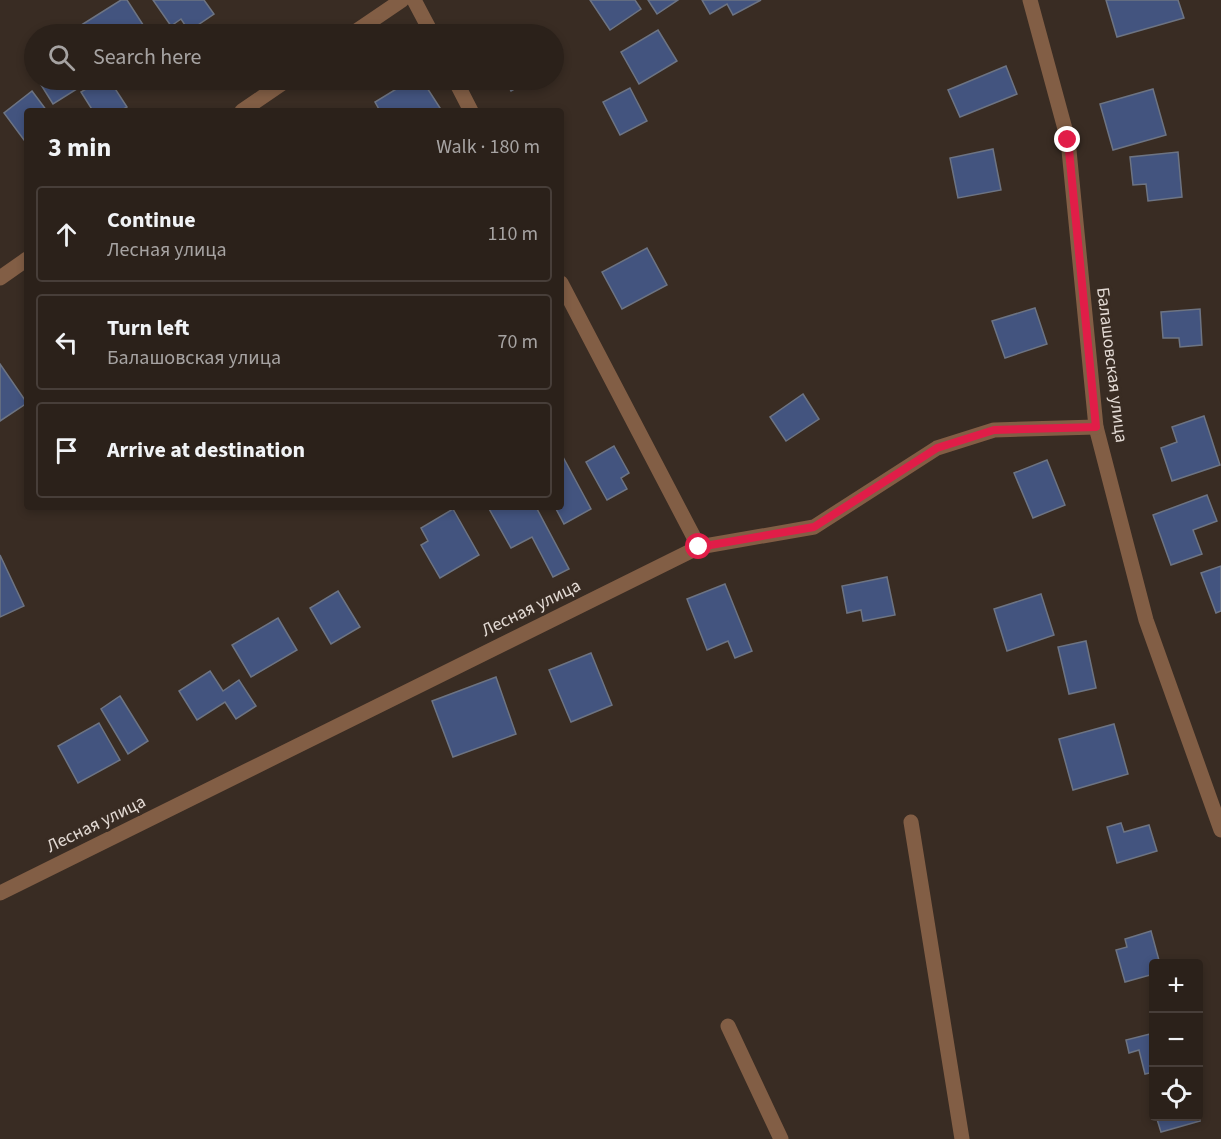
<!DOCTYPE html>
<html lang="en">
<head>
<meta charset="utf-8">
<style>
	body { margin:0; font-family:"Source Sans 3",sans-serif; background:#332923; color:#f1f3f6 }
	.controls { position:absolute; right:18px; bottom:18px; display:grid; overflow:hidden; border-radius:6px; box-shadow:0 3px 9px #0003 }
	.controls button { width:54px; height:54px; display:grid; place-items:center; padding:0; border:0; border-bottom:2px solid #473e39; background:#2b211a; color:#f1f3f6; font:30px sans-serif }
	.stop { position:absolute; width:18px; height:18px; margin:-14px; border:4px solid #e11d48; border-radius:50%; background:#fff }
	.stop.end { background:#e11d48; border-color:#fff; box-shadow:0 2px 6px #0008 }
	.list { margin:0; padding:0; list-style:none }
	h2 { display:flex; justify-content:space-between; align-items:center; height:78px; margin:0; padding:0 24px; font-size:26px }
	h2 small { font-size:20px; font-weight:400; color:#a6a3a2 }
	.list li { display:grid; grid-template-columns:39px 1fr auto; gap:18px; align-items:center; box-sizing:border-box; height:96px; margin:0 12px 12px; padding:0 12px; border:2px solid #473e39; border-radius:6px }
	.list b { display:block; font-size:22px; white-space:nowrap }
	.list p { margin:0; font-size:20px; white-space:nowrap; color:#a6a3a2 }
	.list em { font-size:20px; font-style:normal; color:#a6a3a2 }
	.icon { flex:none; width:33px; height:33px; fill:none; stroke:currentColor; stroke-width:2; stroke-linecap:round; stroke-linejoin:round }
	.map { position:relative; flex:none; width:1221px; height:1139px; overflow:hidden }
	.search { position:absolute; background:#2b211a; box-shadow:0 3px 9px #0003; left:24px; top:24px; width:540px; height:66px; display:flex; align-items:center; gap:15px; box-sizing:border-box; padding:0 21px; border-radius:33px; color:#a6a3a2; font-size:22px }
	.panel { position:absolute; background:#2b211a; box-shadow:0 3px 9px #0003; left:24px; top:108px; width:540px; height:402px; border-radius:6px }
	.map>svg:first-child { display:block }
	.building { fill:#43547f; stroke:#6d7483; stroke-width:1.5 }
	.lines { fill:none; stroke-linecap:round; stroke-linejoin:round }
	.minor { stroke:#825e45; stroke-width:15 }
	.route { stroke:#e11d48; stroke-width:8 }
	.labels { text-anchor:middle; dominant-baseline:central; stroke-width:6; stroke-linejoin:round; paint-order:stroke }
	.street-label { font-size:18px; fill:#e3dad4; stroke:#392c23 }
</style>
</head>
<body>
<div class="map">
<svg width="1221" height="1139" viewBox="0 0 1221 1139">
	<rect width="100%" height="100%" fill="#392c23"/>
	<!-- building -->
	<g class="building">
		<polygon points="121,0 127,0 149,34 79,34 75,29"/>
		<polygon points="153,0 204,0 214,14 189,31 181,19 171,26"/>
		<polygon points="590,0 635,0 641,9 610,30"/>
		<polygon points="648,0 678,0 657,14"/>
		<polygon points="702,0 761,0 733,15 727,4 710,14"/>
		<polygon points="1106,0 1178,0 1184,18 1117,37"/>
		<polygon points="658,30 677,61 639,84 621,52"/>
		<polygon points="34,60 34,74 28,64"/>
		<polygon points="1006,66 1017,94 960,117 948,90"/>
		<polygon points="38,80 75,80 80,87 53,104"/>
		<polygon points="101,80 113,80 110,81 127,107 120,111 93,111 81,92"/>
		<polygon points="411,80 422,80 442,111 380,111 375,102"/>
		<polygon points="505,80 530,80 511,91"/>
		<polygon points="630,88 647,121 620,135 603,102"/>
		<polygon points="1153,89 1166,135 1113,150 1100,104"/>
		<polygon points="32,91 47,111 27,111 27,144 4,113"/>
		<polygon points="993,149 1001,190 958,198 950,158"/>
		<polygon points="1178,152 1182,197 1148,201 1146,184 1133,185 1130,157"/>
		<polygon points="647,248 667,285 622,309 602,272"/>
		<polygon points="1035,308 1047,344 1005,358 992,321"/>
		<polygon points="1200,309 1202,345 1180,347 1179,338 1163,338 1161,312"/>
		<polygon points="0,364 27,403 0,421"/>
		<polygon points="803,394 819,419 786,441 770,417"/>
		<polygon points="1204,416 1220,465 1172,481 1161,448 1177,442 1172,427"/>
		<polygon points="614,446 629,473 621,478 627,489 607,500 586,462"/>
		<polygon points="563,457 591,509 564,524 555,507 561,507 561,458"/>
		<polygon points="1047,460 1065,505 1033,518 1014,473"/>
		<polygon points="1207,495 1217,521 1193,530 1202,554 1171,565 1153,515"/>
		<polygon points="488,507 536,507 569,569 553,577 532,537 511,548"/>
		<polygon points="453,509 479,555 440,578 421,545 428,541 421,528"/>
		<polygon points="0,555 24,606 0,617"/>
		<polygon points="1221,566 1221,611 1216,613 1201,573"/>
		<polygon points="887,577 895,615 863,621 861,610 847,613 842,586"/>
		<polygon points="725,584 752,651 735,658 728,641 707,650 687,599"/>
		<polygon points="338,591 360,627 331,644 310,608"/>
		<polygon points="1041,594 1054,635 1007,651 994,609"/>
		<polygon points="278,618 297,650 251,677 232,645"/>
		<polygon points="1086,641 1096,688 1069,694 1058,647"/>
		<polygon points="591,653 612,705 571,722 549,670"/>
		<polygon points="210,671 223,691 239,680 256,706 236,719 225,702 197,720 179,691"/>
		<polygon points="496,677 516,734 453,757 432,701"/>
		<polygon points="120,696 148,741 128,754 101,709"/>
		<polygon points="99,723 120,760 78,783 58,746"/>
		<polygon points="1114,724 1128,774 1073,790 1059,739"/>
		<polygon points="1121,823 1124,832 1149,825 1157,851 1117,863 1107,827"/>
		<polygon points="1151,931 1160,964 1154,964 1154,974 1125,982 1116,950 1127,947 1125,939"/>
		<polygon points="1154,1033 1154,1072 1145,1074 1139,1050 1129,1053 1126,1040"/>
		<polygon points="1156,1116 1198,1116 1200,1121 1161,1132"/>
	</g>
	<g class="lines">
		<!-- minor -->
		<g class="minor">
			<polyline points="414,0 432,34"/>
			<polyline points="1030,0 1068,140 1096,427 1146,620 1221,830"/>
			<polyline points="352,34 402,0"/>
			<polyline points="455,80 471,111"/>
			<polyline points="242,111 287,80"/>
			<polyline points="0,278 27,259"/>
			<polyline points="561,283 699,547"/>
			<polyline points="911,822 962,1139"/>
			<polyline points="0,893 699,547 814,527 937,448 994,430 1096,427"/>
			<polyline points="728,1026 781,1139"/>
		</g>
	</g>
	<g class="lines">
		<!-- route -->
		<polyline class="route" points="699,547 814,527 937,448 994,430 1096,427 1068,140"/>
	</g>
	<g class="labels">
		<!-- street labels -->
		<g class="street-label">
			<text transform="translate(1112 365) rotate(83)">Балашовская улица</text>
			<text transform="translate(531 608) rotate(-26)">Лесная улица</text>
			<text transform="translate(96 824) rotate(-26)">Лесная улица</text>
		</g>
	</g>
</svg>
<div class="controls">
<button>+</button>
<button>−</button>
<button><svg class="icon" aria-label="locate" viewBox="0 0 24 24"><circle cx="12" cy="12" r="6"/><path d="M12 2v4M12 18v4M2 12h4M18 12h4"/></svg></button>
</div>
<div class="stop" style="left:699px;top:547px"></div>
<div class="stop end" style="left:1068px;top:140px"></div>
<div class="search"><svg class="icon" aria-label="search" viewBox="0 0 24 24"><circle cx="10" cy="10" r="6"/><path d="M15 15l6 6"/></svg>Search here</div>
<section class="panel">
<h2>3 min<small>Walk · 180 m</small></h2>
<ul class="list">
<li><svg class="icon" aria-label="ahead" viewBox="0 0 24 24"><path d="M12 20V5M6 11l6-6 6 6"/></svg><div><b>Continue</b><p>Лесная улица</p></div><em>110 m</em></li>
<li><svg class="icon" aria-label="left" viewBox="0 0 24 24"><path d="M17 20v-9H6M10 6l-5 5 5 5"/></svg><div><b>Turn left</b><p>Балашовская улица</p></div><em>70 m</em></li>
<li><svg class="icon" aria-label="arrive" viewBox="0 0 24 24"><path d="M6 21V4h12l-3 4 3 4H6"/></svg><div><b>Arrive at destination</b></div></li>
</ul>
</section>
</div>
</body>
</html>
